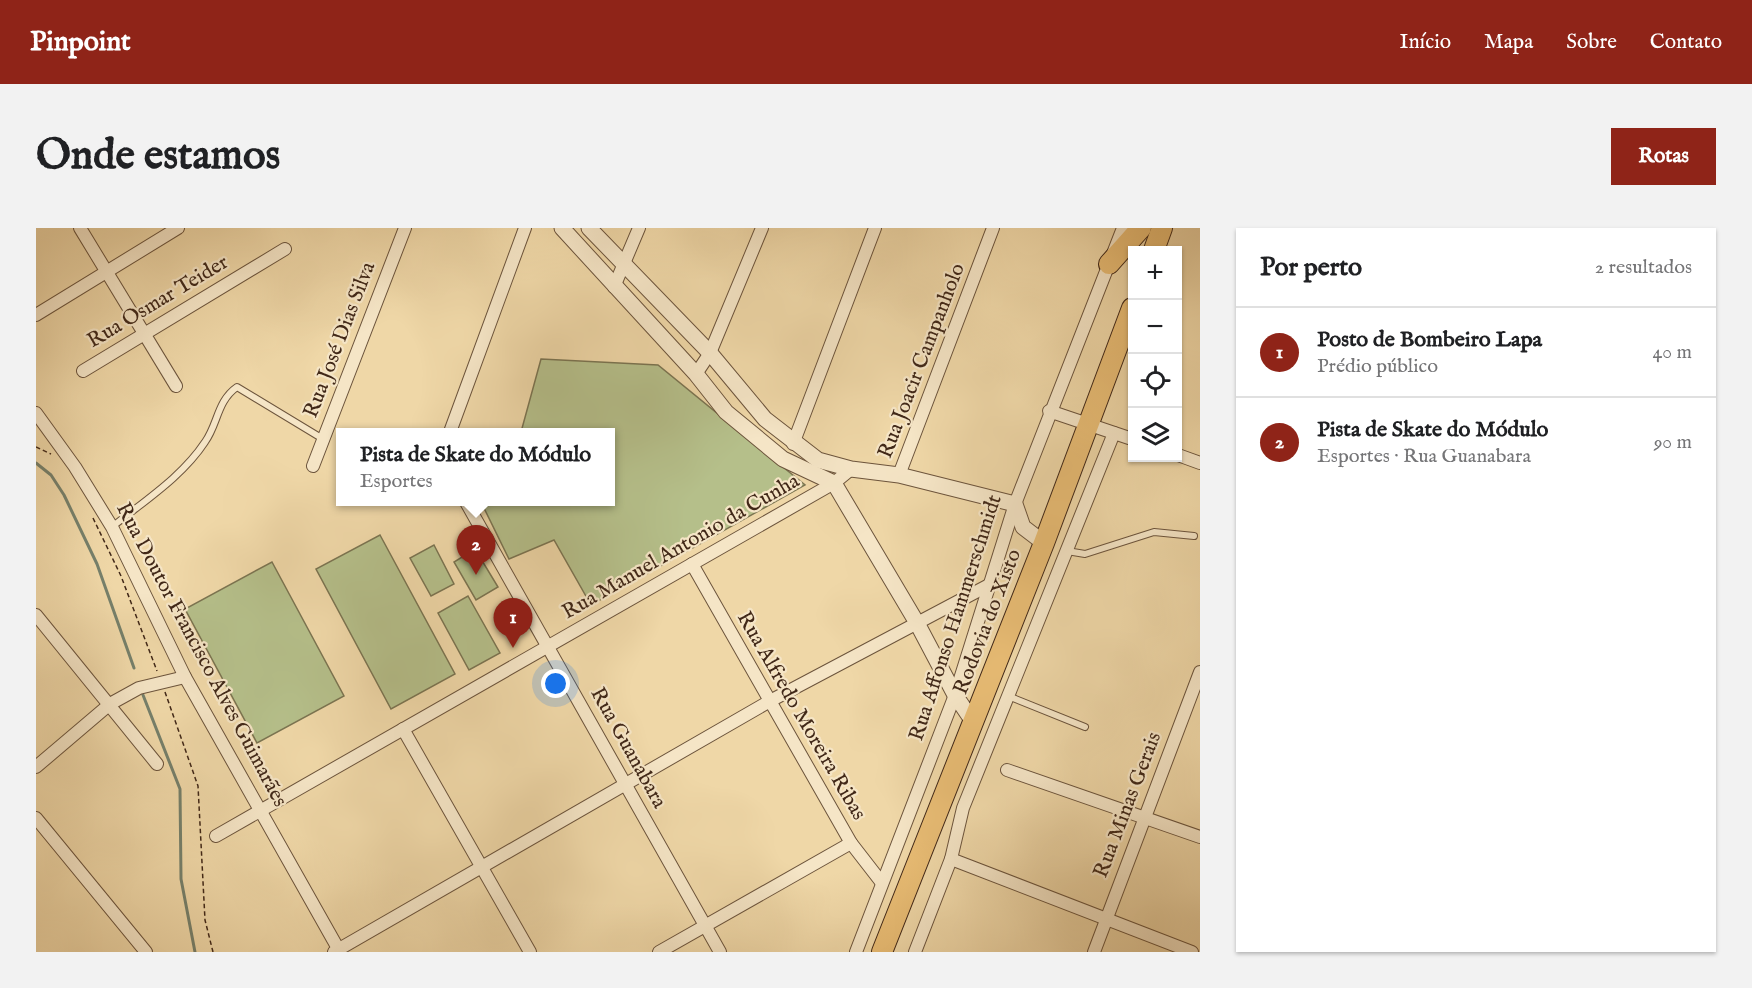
<!DOCTYPE html>
<html lang="pt">
<head>
<meta charset="utf-8">
<style>
	body { margin:0; font-family:"IM FELL English",serif; background:#f2f2f2; color:#202124 }
	.controls { position:absolute; right:18px; top:18px; display:grid; overflow:hidden; border-radius:0px; box-shadow:0 2px 4px #0004 }
	.controls button { width:54px; height:54px; display:grid; place-items:center; padding:0; border:0; border-bottom:2px solid #e0e0e0; background:#fff; color:#202124; font:30px sans-serif }
	.you { position:absolute; left:520px; top:456px; width:21px; height:21px; margin:-15px; border:4px solid #fff; border-radius:50%; background:#1a73e8; box-shadow:0 0 0 9px #1a73e833 }
	.badge { display:grid; place-items:center; width:39px; height:39px; border-radius:50%; background:#8f2418; color:#fff; font-size:20px; font-weight:700 }
	.pin { position:absolute; translate:-50% -50px; filter:drop-shadow(0 2px 3px #0008) }
	.pin::after { content:''; position:absolute; top:32px; width:21px; height:18px; background:inherit; clip-path:polygon(0 0,100% 0,50% 100%) }
	.popup { position:absolute; left:300px; top:200px; width:279px; height:78px; box-sizing:border-box; display:grid; place-content:center; border-radius:0px; background:#fff; filter:drop-shadow(0 2px 4px #0005); font-size:20px; white-space:nowrap; color:#757577 }
	.popup b { font-size:22px; color:#202124 }
	.popup::after { content:''; position:absolute; left:50%; top:100%; margin-left:-12px; border:12px solid transparent; border-top-color:#fff }
	.list { margin:0; padding:0; list-style:none }
	h2 { display:flex; justify-content:space-between; align-items:center; height:78px; margin:0; padding:0 24px; font-size:26px }
	h2 small { font-size:20px; font-weight:400; color:#757577 }
	.list li { display:grid; grid-template-columns:39px 1fr auto; gap:18px; align-items:center; box-sizing:border-box; height:90px; padding:0 24px; border-top:2px solid #e0e0e0 }
	.list b { display:block; font-size:22px; white-space:nowrap }
	.list p { margin:0; font-size:20px; white-space:nowrap; color:#757577 }
	.list em { font-size:20px; font-style:normal; color:#757577 }
	.icon { flex:none; width:33px; height:33px; fill:none; stroke:currentColor; stroke-width:2; stroke-linecap:round; stroke-linejoin:round }
	.map { position:relative; flex:none; width:1164px; height:724px; overflow:hidden; border-radius:0px }
	header { display:flex; align-items:center; gap:36px; box-sizing:border-box; height:84px; padding:0 30px; background:#8f2418; color:#fff }
	header strong { font-size:28px }
	nav { display:flex; gap:33px; margin-inline-start:auto; font-size:21px }
	.intro { display:flex; align-items:center; justify-content:space-between; box-sizing:border-box; height:144px; padding:0 36px }
	h1 { margin:0; font-size:42px }
	.button { padding:15px 27px; border-radius:0px; background:#8f2418; color:#fff; font-size:21px; font-weight:700 }
	main { display:flex; gap:36px; padding:0 36px }
	aside { flex:1; background:#fff; border-radius:0px; box-shadow:0 2px 4px #0004 }
	.map>svg:first-child { display:block }
	.green { fill:#b5bf8a; stroke:#7b7451; stroke-width:1.5 }
	.lines { fill:none; stroke-linecap:round; stroke-linejoin:round }
	.stream { stroke:#76806b; stroke-width:3 }
	.service-casing { stroke:#6c543c; stroke-width:8 }
	.minor-casing { stroke:#6c543c; stroke-width:14 }
	.tertiary-casing { stroke:#6c543c; stroke-width:17 }
	.trunk-casing { stroke:#412818; stroke-width:22 }
	.path { stroke:#412818; stroke-width:1.5; stroke-dasharray:4.5 3; stroke-linecap:butt }
	.service { stroke:#f5e5c6; stroke-width:6 }
	.minor { stroke:#f5e5c6; stroke-width:12 }
	.tertiary { stroke:#f5e5c6; stroke-width:15 }
	.trunk { stroke:#e8bc74; stroke-width:20 }
	.labels { text-anchor:middle; dominant-baseline:central; stroke-width:4.5; stroke-linejoin:round; paint-order:stroke }
	.street-label { font-size:21px; fill:#412818; stroke:#f5e5c6 }
</style>
</head>
<body>
<header>
<strong>Pinpoint</strong>
<nav><a>Início</a><a>Mapa</a><a>Sobre</a><a>Contato</a></nav>
</header>
<div class="intro"><h1>Onde estamos</h1><a class="button">Rotas</a></div>
<main>
<div class="map">
<svg width="1164" height="724" viewBox="0 0 1164 724">
	<rect width="100%" height="100%" fill="#efd7a7"/>
	<filter id="stains"><feTurbulence type="fractalNoise" baseFrequency=".00333" numOctaves="4"/><feColorMatrix values="0 0 0 0 .2 0 0 0 0 .09 0 0 0 0 .02 0 0 0 .5 -.17"/></filter>
	<radialGradient id="worn" r=".72"><stop offset=".6" stop-color="#630" stop-opacity="0"/><stop offset="1" stop-color="#630" stop-opacity=".3"/></radialGradient>
	<!-- green -->
	<g class="green">
		<polygon points="505,131 622,137 769,257 555,377 518,312 473,331 445,274 575,274 575,204 485,204"/>
		<polygon points="344,307 419,446 355,481 280,341"/>
		<polygon points="398,317 418,356 395,368 374,330"/>
		<polygon points="439,321 462,359 440,372 418,334"/>
		<polygon points="236,334 308,468 221,515 149,381"/>
		<polygon points="432,368 464,425 433,442 402,385"/>
	</g>
	<g class="lines">
		<!-- stream -->
		<g class="stream">
			<polyline points="0,235 15,247 28,267 61,336 98,440"/>
			<polyline points="107,467 144,561 145,651 159,724"/>
		</g>
		<defs>
			<g id="service">
				<path d="M76 299C108 273 146 249 169 214 182 196 181 173 201 159L287 211"/>
				<polyline points="1031,323 1049,326 1118,304 1158,308"/>
				<polyline points="972,468 1049,499"/>
			</g>
			<g id="minor">
				<polyline points="44,0 140,158"/>
				<polyline points="578,59 603,0"/>
				<polyline points="0,87 142,0"/>
				<polyline points="47,143 249,21"/>
				<polyline points="660,146 674,125 726,0"/>
				<polyline points="1013,183 1096,211"/>
				<polyline points="0,185 39,239 76,299 149,449 304,724"/>
				<polyline points="414,204 489,0"/>
				<polyline points="757,216 839,0"/>
				<polyline points="1142,227 1164,235"/>
				<polyline points="277,238 369,0"/>
				<polyline points="863,247 957,0"/>
				<polyline points="430,274 684,724"/>
				<polyline points="656,336 815,615 846,655"/>
				<polyline points="0,387 121,536"/>
				<polyline points="367,501 494,724"/>
				<polyline points="0,539 74,476 103,460 149,449"/>
				<polyline points="971,542 1164,609"/>
				<polyline points="0,590 110,724"/>
				<polyline points="180,608 798,255 815,241"/>
				<polyline points="915,631 1156,724"/>
				<polyline points="298,724 734,473 953,357"/>
				<polyline points="623,724 815,615"/>
				<polyline points="820,724 919,467 979,276 1087,0"/>
				<polyline points="879,724 915,631 927,580 1078,205"/>
				<polyline points="1058,724 1164,444"/>
			</g>
			<g id="tertiary">
				<polyline points="526,0 660,146 690,184 747,231 798,255 881,395 919,467 938,495"/>
				<polyline points="553,0 674,125 729,191 782,232 815,241 863,247 979,276 987,299 1008,315"/>
			</g>
			<g id="trunk">
				<polyline points="1118,22 1126,0"/>
				<polyline points="1073,36 1105,0"/>
				<polyline points="846,724 1008,315 1096,80"/>
			</g>
		</defs>
		<!-- service casing -->
		<use href="#service" class="service-casing"/>
		<!-- minor casing -->
		<use href="#minor" class="minor-casing"/>
		<!-- tertiary casing -->
		<use href="#tertiary" class="tertiary-casing"/>
		<!-- trunk casing -->
		<use href="#trunk" class="trunk-casing"/>
		<!-- path -->
		<g class="path">
			<polyline points="0,219 15,226"/>
			<polyline points="57,290 85,348 121,443"/>
			<polyline points="129,464 162,558 169,692 177,724"/>
		</g>
		<!-- service -->
		<use href="#service" class="service"/>
		<!-- minor -->
		<use href="#minor" class="minor"/>
		<!-- tertiary -->
		<use href="#tertiary" class="tertiary"/>
		<!-- trunk -->
		<use href="#trunk" class="trunk"/>
	</g>
	<g class="labels">
		<!-- street labels -->
		<g class="street-label">
			<text transform="translate(122 74) rotate(-31)">Rua Osmar Teider</text>
			<text transform="translate(304 112) rotate(-69)">Rua José Dias Silva</text>
			<text transform="translate(886 133) rotate(-69)">Rua Joacir Campanholo</text>
			<text transform="translate(645 319) rotate(-30)">Rua Manuel Antonio da Cunha</text>
			<text transform="translate(920 390) rotate(-72)">Rua Affonso Hammerschmidt</text>
			<text transform="translate(952 394) rotate(-69)">Rodovia do Xisto</text>
			<text transform="translate(165 427) rotate(62)">Rua Doutor Francisco Alves Guimarães</text>
			<text transform="translate(765 488) rotate(60)">Rua Alfredo Moreira Ribas</text>
			<text transform="translate(592 520) rotate(61)">Rua Guanabara</text>
			<text transform="translate(1092 577) rotate(-69)">Rua Minas Gerais</text>
		</g>
	</g>
	<rect width="100%" height="100%" filter="url(#stains)"/>
	<rect width="100%" height="100%" fill="url(#worn)"/>
</svg>
<div class="controls">
<button>+</button>
<button>−</button>
<button><svg class="icon" aria-label="locate" viewBox="0 0 24 24"><circle cx="12" cy="12" r="6"/><path d="M12 2v4M12 18v4M2 12h4M18 12h4"/></svg></button>
<button><svg class="icon" aria-label="layers" viewBox="0 0 24 24"><path d="M12 4l9 5-9 5-9-5zM3 14l9 5 9-5"/></svg></button>
</div>
<div class="you"></div>
<div class="pin badge" style="left:477px;top:420px">1</div>
<div class="pin badge" style="left:440px;top:347px">2</div>
<div class="popup"><b>Pista de Skate do Módulo</b>Esportes</div>
</div>
<aside>
<h2>Por perto<small>2 resultados</small></h2>
<ul class="list">
<li><span class="badge">1</span><div><b>Posto de Bombeiro Lapa</b><p>Prédio público</p></div><em>40 m</em></li>
<li><span class="badge">2</span><div><b>Pista de Skate do Módulo</b><p>Esportes · Rua Guanabara</p></div><em>90 m</em></li>
</ul>
</aside>
</main>
</body>
</html>
